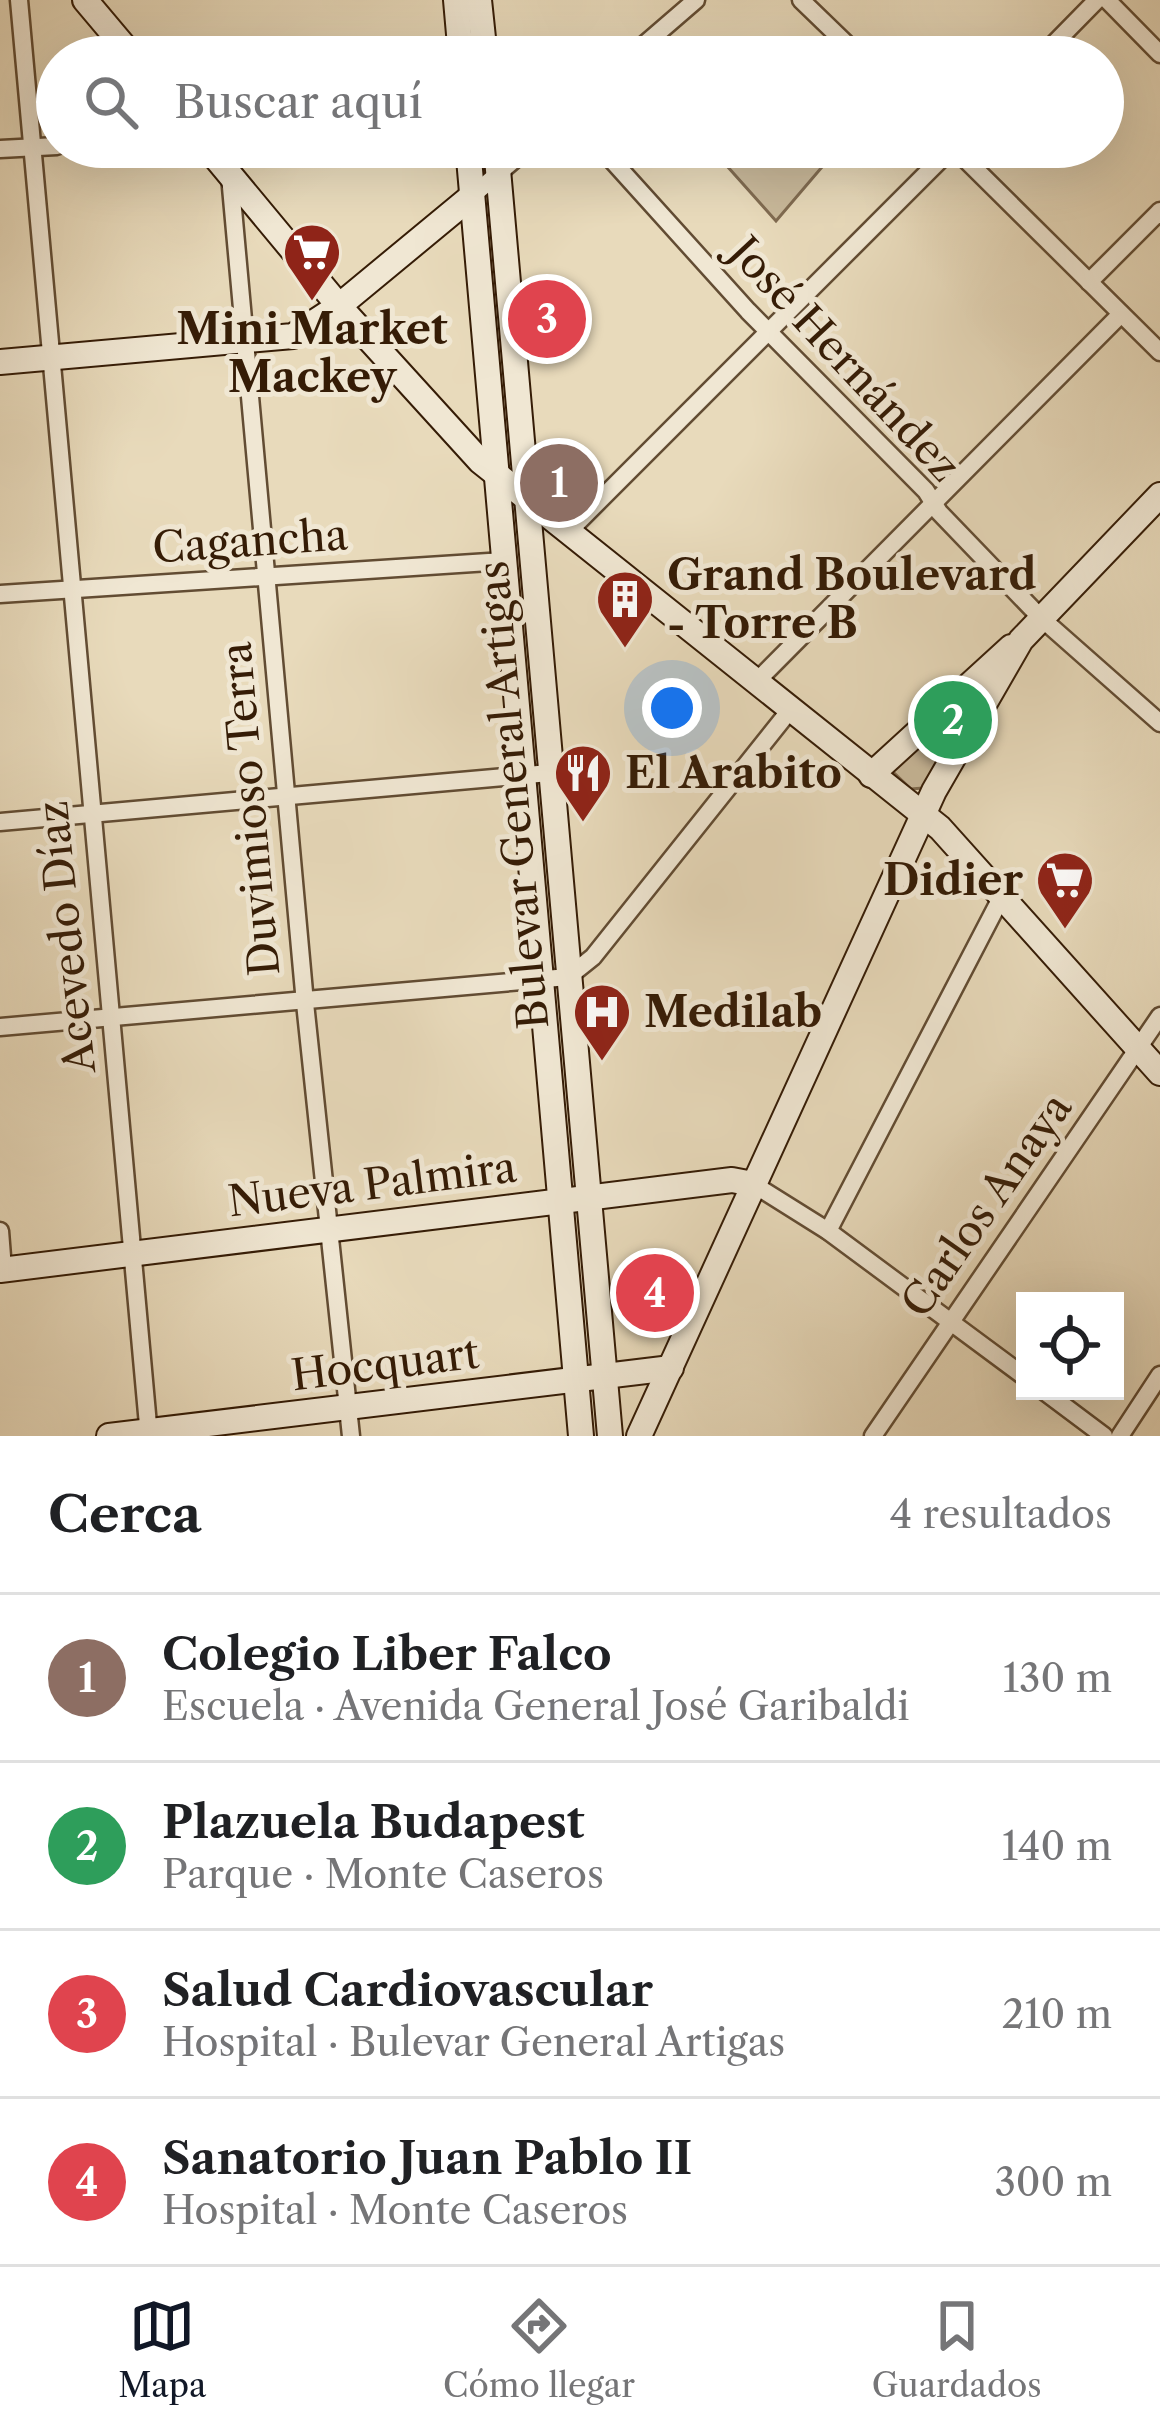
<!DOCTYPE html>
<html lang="es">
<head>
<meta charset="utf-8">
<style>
	body { margin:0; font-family:"Libre Caslon Text",serif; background:#f6f6f6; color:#202124 }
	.controls { position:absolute; right:36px; bottom:36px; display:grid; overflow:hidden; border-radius:0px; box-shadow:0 12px 48px #0002 }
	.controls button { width:108px; height:108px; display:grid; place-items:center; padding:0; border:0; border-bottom:3px solid #e0e0e0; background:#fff; color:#202124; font:60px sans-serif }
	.you { position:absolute; left:672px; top:708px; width:42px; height:42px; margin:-30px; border:9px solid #fff; border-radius:50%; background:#1a73e8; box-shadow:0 0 0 18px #1a73e833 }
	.badge { display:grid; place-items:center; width:78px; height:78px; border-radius:50%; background:#111827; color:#fff; font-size:39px; font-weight:700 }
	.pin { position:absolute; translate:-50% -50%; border:6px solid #fff; box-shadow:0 3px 12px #0006 }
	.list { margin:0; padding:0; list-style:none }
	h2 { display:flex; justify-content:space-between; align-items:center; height:156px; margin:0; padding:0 48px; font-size:51px }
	h2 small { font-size:39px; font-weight:400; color:#757577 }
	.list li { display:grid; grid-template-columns:78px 1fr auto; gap:36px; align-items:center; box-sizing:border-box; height:168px; padding:0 48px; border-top:3px solid #e0e0e0 }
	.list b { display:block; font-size:45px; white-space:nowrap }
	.list p { margin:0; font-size:39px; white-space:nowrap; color:#757577 }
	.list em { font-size:39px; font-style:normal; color:#757577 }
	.icon { flex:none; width:66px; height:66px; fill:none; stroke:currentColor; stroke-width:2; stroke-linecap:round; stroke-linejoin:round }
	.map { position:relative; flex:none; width:1160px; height:1436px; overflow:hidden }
	.search { position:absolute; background:#fff; box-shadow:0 12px 48px #0002; left:36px; right:36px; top:36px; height:132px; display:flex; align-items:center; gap:30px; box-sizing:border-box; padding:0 42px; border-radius:66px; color:#757577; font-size:45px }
	.sheet { height:828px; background:#fff }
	nav { display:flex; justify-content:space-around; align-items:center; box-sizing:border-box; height:168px; border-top:3px solid #e0e0e0; background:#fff; font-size:33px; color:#757577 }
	nav a { display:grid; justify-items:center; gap:6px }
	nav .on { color:#111827 }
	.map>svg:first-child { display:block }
	.green { fill:#caba9c; stroke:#806b51; stroke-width:3 }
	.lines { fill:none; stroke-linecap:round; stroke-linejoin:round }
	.street-casing { stroke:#624c33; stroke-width:21 }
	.secondary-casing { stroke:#351c06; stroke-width:28 }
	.street { stroke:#f0e7d3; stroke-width:16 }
	.secondary { stroke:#f0e7d3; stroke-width:24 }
	.labels { text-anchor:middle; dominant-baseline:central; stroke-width:10; stroke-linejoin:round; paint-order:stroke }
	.poi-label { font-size:42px; font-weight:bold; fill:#351c06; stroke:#f0e7d3; text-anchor:start }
	.street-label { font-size:42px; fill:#351c06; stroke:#f0e7d3 }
</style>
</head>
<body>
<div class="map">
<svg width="1160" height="1436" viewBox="0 0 1160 1436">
	<rect width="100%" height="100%" fill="#e8dabb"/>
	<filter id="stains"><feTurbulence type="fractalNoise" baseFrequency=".00167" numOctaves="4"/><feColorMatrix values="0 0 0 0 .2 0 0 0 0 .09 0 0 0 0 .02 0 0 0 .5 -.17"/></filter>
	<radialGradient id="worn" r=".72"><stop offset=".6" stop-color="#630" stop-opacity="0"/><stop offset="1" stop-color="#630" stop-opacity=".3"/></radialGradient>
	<!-- green -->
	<g class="green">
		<polygon points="710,147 804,147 822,167 776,221"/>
		<polygon points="990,675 923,788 911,789 892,771"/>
	</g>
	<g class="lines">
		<defs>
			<g id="street">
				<polyline points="19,0 149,1436"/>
				<polyline points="801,0 860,57"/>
				<polyline points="1107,0 1160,54"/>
				<polyline points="630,57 696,0"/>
				<polyline points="1041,57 1097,0"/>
				<polyline points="600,147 748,311 926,491 939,512 1040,617 1160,723"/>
				<polyline points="953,147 1160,352"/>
				<polyline points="0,149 57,146"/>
				<polyline points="230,176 305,1003 351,1436"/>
				<polyline points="472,196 529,147"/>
				<polyline points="1089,282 1160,211"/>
				<polyline points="567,533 953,147"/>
				<polyline points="0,594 504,561"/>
				<polyline points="756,682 1121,314"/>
				<polyline points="0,822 549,773"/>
				<polyline points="0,1027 568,977 593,957 790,710"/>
				<polyline points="753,1184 828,1231 1025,1377"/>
				<polyline points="0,1231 3,1269"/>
				<polyline points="828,1231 1001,898"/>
				<polyline points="1044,1391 1104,1436"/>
				<polyline points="873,1436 1160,1016"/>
				<polyline points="1120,1436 1160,1375"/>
			</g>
			<g id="secondary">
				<polyline points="85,0 133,57"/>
				<polyline points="456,0 461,57"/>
				<polyline points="479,0 485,57"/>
				<polyline points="207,147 339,306 480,461 940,828 1160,1073"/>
				<polyline points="468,147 581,1436"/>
				<polyline points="496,147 610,1436"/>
				<polyline points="0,362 293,336 339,306 472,196"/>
				<polyline points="871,775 1011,647"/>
				<polyline points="0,1270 732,1180 753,1184"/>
				<polyline points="109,1436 671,1368"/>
				<polyline points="639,1436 934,791 1021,640 1160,495"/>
			</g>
		</defs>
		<!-- street casing -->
		<use href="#street" class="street-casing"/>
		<!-- secondary casing -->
		<use href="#secondary" class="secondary-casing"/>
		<!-- street -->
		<use href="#street" class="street"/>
		<!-- secondary -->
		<use href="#secondary" class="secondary"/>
	</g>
	<!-- icons -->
	<defs>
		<symbol id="supermarket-pin" viewBox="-11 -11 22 30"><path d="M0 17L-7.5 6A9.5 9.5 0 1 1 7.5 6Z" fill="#8f2418" stroke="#f0e7d3"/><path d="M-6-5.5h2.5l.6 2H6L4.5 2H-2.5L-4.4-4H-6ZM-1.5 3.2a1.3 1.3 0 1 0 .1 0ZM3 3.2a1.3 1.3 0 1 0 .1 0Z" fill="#fff"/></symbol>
		<symbol id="building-pin" viewBox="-11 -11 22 30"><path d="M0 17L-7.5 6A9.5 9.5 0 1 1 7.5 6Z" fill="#8f2418" stroke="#f0e7d3"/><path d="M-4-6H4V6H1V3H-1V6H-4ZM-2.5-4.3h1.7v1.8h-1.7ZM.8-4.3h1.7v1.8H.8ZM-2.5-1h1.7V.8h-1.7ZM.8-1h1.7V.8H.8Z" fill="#fff"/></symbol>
		<symbol id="restaurant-pin" viewBox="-11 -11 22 30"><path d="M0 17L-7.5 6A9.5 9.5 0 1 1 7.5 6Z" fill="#8f2418" stroke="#f0e7d3"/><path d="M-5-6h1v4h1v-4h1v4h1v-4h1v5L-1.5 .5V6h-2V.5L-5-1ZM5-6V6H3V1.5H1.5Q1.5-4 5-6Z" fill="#fff"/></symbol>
		<symbol id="hospital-pin" viewBox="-11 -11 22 30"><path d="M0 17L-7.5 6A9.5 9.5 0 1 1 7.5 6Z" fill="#8f2418" stroke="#f0e7d3"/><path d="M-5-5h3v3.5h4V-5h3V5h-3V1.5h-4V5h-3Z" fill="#fff"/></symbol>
	</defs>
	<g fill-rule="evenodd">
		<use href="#supermarket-pin" x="279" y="219" width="66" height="90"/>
		<use href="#building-pin" x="592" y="566" width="66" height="90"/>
		<use href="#restaurant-pin" x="550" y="740" width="66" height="90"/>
		<use href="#supermarket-pin" x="1032" y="847" width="66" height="90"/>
		<use href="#hospital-pin" x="569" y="979" width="66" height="90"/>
	</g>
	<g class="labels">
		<!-- poi labels -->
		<g class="poi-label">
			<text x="312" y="329" text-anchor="middle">Mini Market<tspan x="312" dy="48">Mackey</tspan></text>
			<text x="667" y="575">Grand Boulevard<tspan x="667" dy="48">- Torre B</tspan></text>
			<text x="625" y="773">El Arabito</text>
			<text x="1023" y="880" text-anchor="end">Didier</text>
			<text x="644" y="1012">Medilab</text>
		</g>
		<!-- street labels -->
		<g class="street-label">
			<text transform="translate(845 359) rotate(47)">José Hernández</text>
			<text transform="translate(250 541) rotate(-4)">Cagancha</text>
			<text transform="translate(513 795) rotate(-95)">Bulevar General Artigas</text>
			<text transform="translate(250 809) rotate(-95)">Duvimioso Terra</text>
			<text transform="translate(66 937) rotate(-96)">Acevedo Díaz</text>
			<text transform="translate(372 1184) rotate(-7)">Nueva Palmira</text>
			<text transform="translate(986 1205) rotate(-55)">Carlos Anaya</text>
			<text transform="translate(385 1364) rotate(-7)">Hocquart</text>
		</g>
	</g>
	<rect width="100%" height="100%" filter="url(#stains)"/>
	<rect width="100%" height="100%" fill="url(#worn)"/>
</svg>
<div class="controls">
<button><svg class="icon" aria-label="locate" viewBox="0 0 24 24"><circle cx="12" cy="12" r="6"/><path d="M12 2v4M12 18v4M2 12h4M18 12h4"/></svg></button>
</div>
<div class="you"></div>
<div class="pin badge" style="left:559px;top:483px;background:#8d6e63">1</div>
<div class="pin badge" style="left:953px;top:720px;background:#2e9e5b">2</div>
<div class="pin badge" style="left:547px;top:319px;background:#e0444e">3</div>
<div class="pin badge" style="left:655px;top:1293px;background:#e0444e">4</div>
<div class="search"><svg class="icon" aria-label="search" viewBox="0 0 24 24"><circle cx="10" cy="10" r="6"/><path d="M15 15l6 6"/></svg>Buscar aquí</div>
</div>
<section class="sheet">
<h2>Cerca<small>4 resultados</small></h2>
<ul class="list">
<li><span class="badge" style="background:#8d6e63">1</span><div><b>Colegio Liber Falco</b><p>Escuela · Avenida General José Garibaldi</p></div><em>130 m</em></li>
<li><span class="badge" style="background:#2e9e5b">2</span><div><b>Plazuela Budapest</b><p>Parque · Monte Caseros</p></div><em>140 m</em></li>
<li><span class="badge" style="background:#e0444e">3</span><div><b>Salud Cardiovascular</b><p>Hospital · Bulevar General Artigas</p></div><em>210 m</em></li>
<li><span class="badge" style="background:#e0444e">4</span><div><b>Sanatorio Juan Pablo II</b><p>Hospital · Monte Caseros</p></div><em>300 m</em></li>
</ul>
</section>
<nav>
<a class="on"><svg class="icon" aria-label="map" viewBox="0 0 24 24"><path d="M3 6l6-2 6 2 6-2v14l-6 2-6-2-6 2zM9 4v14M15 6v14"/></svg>Mapa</a>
<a><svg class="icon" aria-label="directions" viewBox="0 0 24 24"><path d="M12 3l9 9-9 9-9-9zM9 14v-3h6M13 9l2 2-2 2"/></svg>Cómo llegar</a>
<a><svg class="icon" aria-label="saved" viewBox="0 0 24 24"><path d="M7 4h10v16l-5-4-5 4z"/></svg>Guardados</a>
</nav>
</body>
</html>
